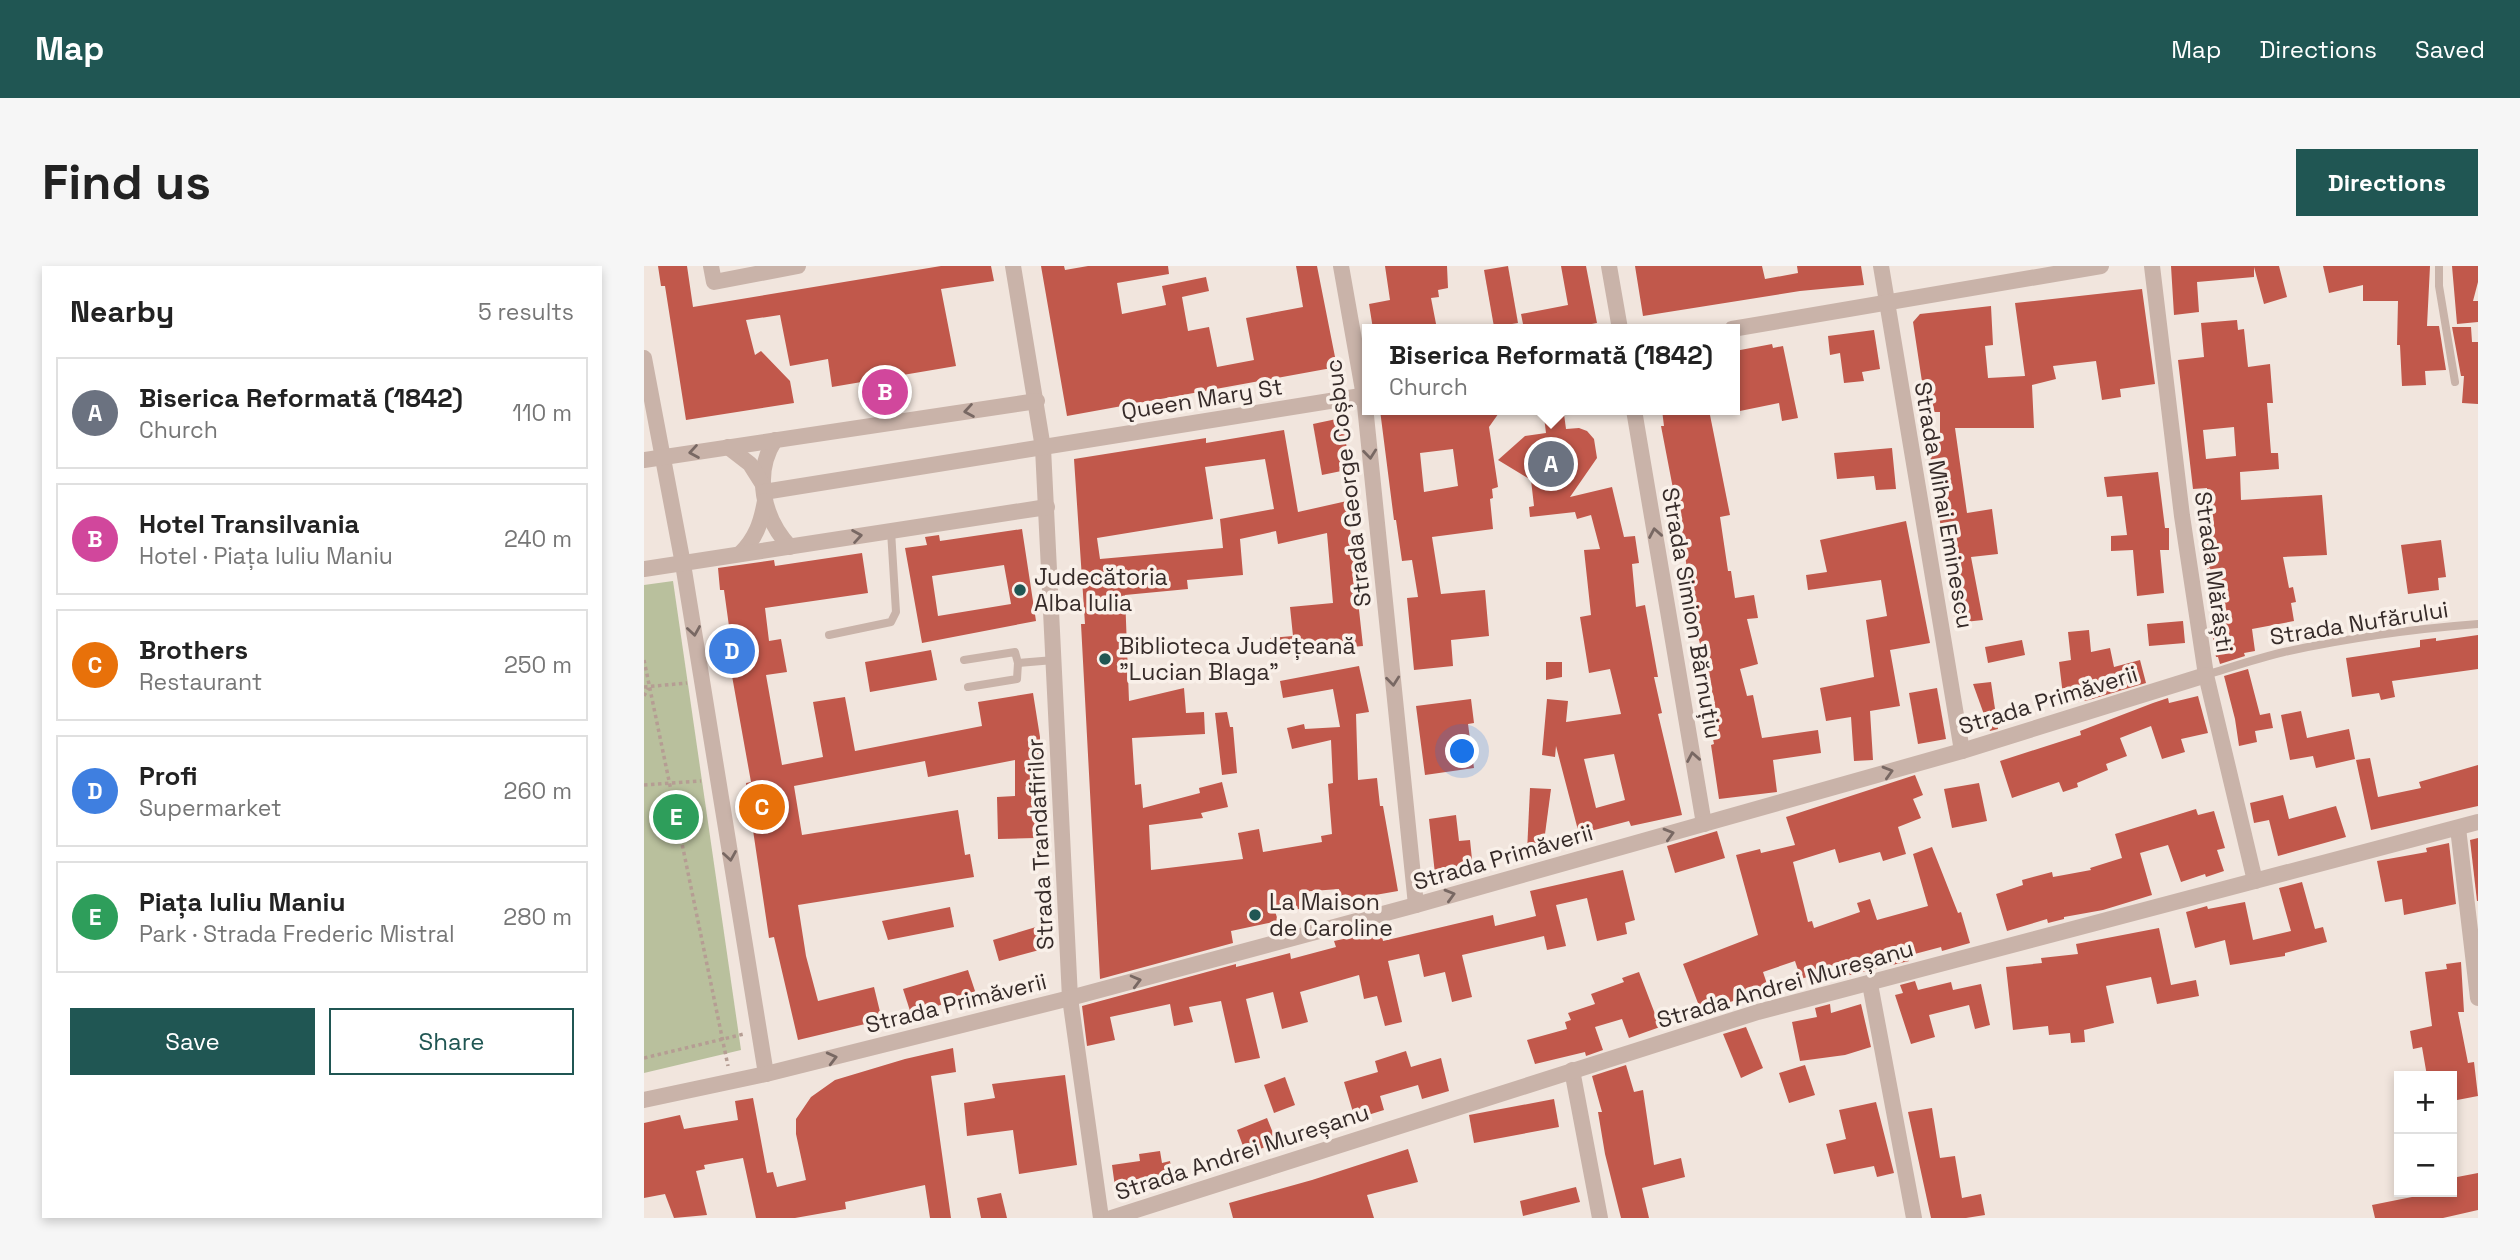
<!DOCTYPE html>
<html lang="en">
<head>
<meta charset="utf-8">
<style>
	body { margin:0; font-family:"Space Grotesk",sans-serif; background:#f6f6f6; color:#222 }
	.controls { position:absolute; right:21px; bottom:21px; display:grid; overflow:hidden; border-radius:0px; box-shadow:0 4px 10px #0003 }
	.controls button { width:63px; height:63px; display:grid; place-items:center; padding:0; border:0; border-bottom:2px solid #e0e0e0; background:#fff; color:#222; font:35px sans-serif }
	.you { position:absolute; left:819px; top:486px; width:24px; height:24px; margin:-18px; border:5px solid #fff; border-radius:50%; background:#1a73e8; box-shadow:0 0 0 10px #1a73e833 }
	.badge { display:grid; place-items:center; width:46px; height:46px; border-radius:50%; background:#205653; color:#fff; font-size:23px; font-weight:700 }
	.pin { position:absolute; translate:-50% -50%; border:4px solid #fff; box-shadow:0 2px 7px #0006 }
	.popup { position:absolute; left:718px; top:58px; width:378px; height:91px; box-sizing:border-box; display:grid; place-content:center; border-radius:0px; background:#fff; filter:drop-shadow(0 2px 5px #0005); font-size:23px; white-space:nowrap; color:#767676 }
	.popup b { font-size:26px; color:#222 }
	.popup::after { content:''; position:absolute; left:50%; top:100%; margin-left:-14px; border:14px solid transparent; border-top-color:#fff }
	.list { margin:0; padding:0; list-style:none }
	h2 { display:flex; justify-content:space-between; align-items:center; height:91px; margin:0; padding:0 28px; font-size:30px }
	h2 small { font-size:23px; font-weight:400; color:#767676 }
	.list li { display:grid; grid-template-columns:46px 1fr auto; gap:21px; align-items:center; box-sizing:border-box; height:112px; margin:0 14px 14px; padding:0 14px; border:2px solid #e0e0e0; border-radius:0px }
	.list b { display:block; font-size:26px; white-space:nowrap }
	.list p { margin:0; font-size:23px; white-space:nowrap; color:#767676 }
	.list em { font-size:23px; font-style:normal; color:#767676 }
	.actions { display:flex; gap:14px; padding:21px 28px }
	.actions a { flex:1; padding:16px 0; border:2px solid #205653; border-radius:0px; text-align:center; font-size:24px; color:#205653 }
	.actions .main { background:#205653; color:#fff }
	.map { position:relative; flex:none; width:1834px; height:952px; overflow:hidden; border-radius:0px }
	header { display:flex; align-items:center; gap:42px; box-sizing:border-box; height:98px; padding:0 35px; background:#205653; color:#fff }
	header strong { font-size:33px }
	nav { display:flex; gap:38px; margin-inline-start:auto; font-size:24px }
	.intro { display:flex; align-items:center; justify-content:space-between; box-sizing:border-box; height:168px; padding:0 42px }
	h1 { margin:0; font-size:49px }
	.button { padding:18px 32px; border-radius:0px; background:#205653; color:#fff; font-size:24px; font-weight:700 }
	main { display:flex; gap:42px; padding:0 42px }
	aside { flex:1; background:#fff; border-radius:0px; box-shadow:0 4px 10px #0003 }
	.map>svg:first-child { display:block }
	.green { fill:#b9c09d }
	.building { fill:#c1584b; fill-rule:evenodd }
	.lines { fill:none; stroke-linecap:round; stroke-linejoin:round }
	.path { stroke:#b59d93; stroke-width:3.5; stroke-dasharray:3.5 3.5; stroke-linecap:butt }
	.lane { stroke:#c9b3a9; stroke-width:8 }
	.street { stroke:#c9b3a9; stroke-width:16 }
	.oneway { stroke:#786863 }
	.poi-dot { fill:#205653; stroke:#f9f0e9; stroke-width:2.5 }
	.labels { text-anchor:middle; dominant-baseline:central; stroke-width:7; stroke-linejoin:round; paint-order:stroke }
	.street-label { font-size:23px; fill:#362b29; stroke:#f9f0e9 }
	.poi-label { font-size:23px; fill:#362b29; stroke:#f9f0e9; text-anchor:start }
</style>
</head>
<body>
<header>
<strong>Map</strong>
<nav><a>Map</a><a>Directions</a><a>Saved</a></nav>
</header>
<div class="intro"><h1>Find us</h1><a class="button">Directions</a></div>
<main>
<aside>
<h2>Nearby<small>5 results</small></h2>
<ul class="list">
<li><span class="badge" style="background:#6b7280">A</span><div><b>Biserica Reformată (1842)</b><p>Church</p></div><em>110 m</em></li>
<li><span class="badge" style="background:#d1479c">B</span><div><b>Hotel Transilvania</b><p>Hotel · Piața Iuliu Maniu</p></div><em>240 m</em></li>
<li><span class="badge" style="background:#e8710a">C</span><div><b>Brothers</b><p>Restaurant</p></div><em>250 m</em></li>
<li><span class="badge" style="background:#3f7fe0">D</span><div><b>Profi</b><p>Supermarket</p></div><em>260 m</em></li>
<li><span class="badge" style="background:#2e9e5b">E</span><div><b>Piața Iuliu Maniu</b><p>Park · Strada Frederic Mistral</p></div><em>280 m</em></li>
</ul>
<div class="actions"><a class="main">Save</a><a>Share</a></div>
</aside>
<div class="map">
<svg width="1834" height="952" viewBox="0 0 1834 952">
	<rect width="100%" height="100%" fill="#f1e5dd"/>
	<!-- green -->
	<polygon class="green" points="29,315 97,784 0,807 0,319"/>
	<!-- building -->
	<g class="building">
		<polygon points="14,0 43,0 49,41 297,0 347,0 350,15 297,23 312,100 188,121 184,93 146,100 136,49 102,54 111,89 117,85 146,115 150,137 42,154 21,20 17,20"/>
		<polygon points="397,0 420,0 421,4 444,0 524,0 525,8 473,17 478,48 522,39 518,20 562,11 565,25 538,31 544,65 565,61 573,101 610,94 602,52 659,41 652,0 673,0 693,101 423,150"/>
		<polygon points="741,0 803,0 804,22 794,24 795,31 787,32 793,63 729,63 725,38 746,34"/>
		<polygon points="864,0 874,57 850,61 840,4"/>
		<polygon points="917,0 942,0 953,57 921,63 880,63 877,48 924,39"/>
		<polygon points="991,0 1118,0 1121,13 1154,7 1153,0 1217,0 1220,19 1156,25 999,50"/>
		<polygon points="1527,0 1635,0 1643,31 1620,38 1610,1 1610,11 1553,16 1555,46 1530,49"/>
		<polygon points="1679,0 1786,0 1783,60 1795,60 1802,104 1781,105 1782,119 1758,120 1756,79 1753,79 1754,35 1719,35 1719,19 1685,27"/>
		<polygon points="1808,0 1834,0 1834,16 1829,35 1834,35 1834,56 1813,58"/>
		<polygon points="1498,23 1511,118 1476,123 1477,131 1458,134 1452,95 1409,100 1412,113 1388,119 1390,162 1311,162 1323,247 1348,243 1354,288 1327,291 1339,354 1311,357 1284,175 1296,174 1296,146 1282,146 1282,129 1280,129 1269,56 1276,48 1347,40 1349,79 1341,80 1344,112 1381,110 1371,37"/>
		<path d="M1593 54 1594 64 1600 63 1604 101 1626 98 1629 137H1623L1627 187H1634L1635 203 1596 206 1597 234 1678 229 1683 289 1639 291 1645 322 1649 321 1652 336 1647 337 1650 355 1608 363 1611 385 1600 387 1601 390 1576 398 1574 391H1572L1567 360 1570 359 1567 331 1572 330 1566 302 1563 303 1562 277H1566L1563 222 1549 223 1534 94 1560 91 1557 57ZM1590 161 1592 190 1562 193 1559 164Z"/>
		<polygon points="1808,61 1827,61 1828,76 1834,76 1834,138 1818,137 1820,110 1817,110"/>
		<polygon points="1230,64 1236,103 1218,106 1220,115 1200,117 1196,87 1186,89 1184,70"/>
		<polygon points="1128,78 1129,82 1139,80 1154,152 1138,155 1135,137 1091,146 1091,85"/>
		<path d="M736 144H857L845 161 854 221 848 223 849 232 846 233 849 263 788 271 797 328 841 324 845 370 807 374 809 400 770 404 763 332 774 331 768 294 758 295 752 254H750ZM809 183 814 220 780 226 776 187Z"/>
		<polygon points="1018,144 1065,144 1086,249 1076,251 1084,305 1087,305 1091,332 1110,329 1114,352 1103,353 1114,398 1096,403 1103,430 1109,429 1118,472 1174,464 1177,487 1129,494 1133,526 1075,533 1067,479 1070,478 1062,439 1071,437 1054,370 1036,259 1017,160 1020,160"/>
		<path d="M920 148 922 163 935 162 943 165 950 173 953 192 926 231 968 221 980 271 991 270 995 297 988 298 992 341 1001 339 1014 411H1010L1018 447 1014 448 1038 549 987 560 985 555 935 568 912 480 911 491 898 489 903 433 924 435 922 456 977 448 966 403 945 407 936 351 947 349 940 284 956 283 947 249 933 253 931 246 886 251 885 241 890 240 887 214 854 194 881 170 902 167 900 151ZM970 488 981 534 952 542 940 493Z"/>
		<polygon points="697,152 707,203 678,209 669,158"/>
		<path d="M640 164 654 246 703 235 719 380 627 388 626 372 649 370 646 341 689 337 683 267 634 278 632 265 596 273 599 309 543 314 544 323 481 329 485 435 540 422 542 447 560 446 561 468 488 472 491 519 497 518 499 542 556 527 555 522 578 516 584 541 557 547 559 552 505 559 507 604 599 593 594 567 615 563 619 586 678 576 677 570 688 568 684 518 689 517 687 474 648 483 643 462 660 458 661 463 696 461 689 423 639 432 636 415 715 400 725 446 712 448 714 514 733 512 736 540H739L754 625 697 635 695 623 655 626 656 643 631 645 634 655 587 665 589 677 456 713 437 358H441L430 193 562 172V177ZM621 193 630 243 576 253 579 282 456 293 453 272 569 253 561 201Z"/>
		<polygon points="1248,182 1252,223 1232,224 1230,210 1193,213 1190,187"/>
		<polygon points="1514,206 1521,262 1525,262 1525,284 1516,284 1520,327 1493,330 1489,284 1467,285 1467,270 1483,269 1478,230 1463,231 1460,211"/>
		<polygon points="1262,255 1286,377 1246,384 1256,440 1226,445 1229,494 1210,495 1207,451 1182,455 1176,422 1230,411 1222,354 1243,350 1237,314 1164,324 1162,309 1183,306 1176,274"/>
		<path d="M378 263 392 355 278 377 261 282 283 279 281 271 295 269 296 275ZM360 299 367 338 294 350 288 310Z"/>
		<polygon points="1797,274 1802,311 1794,312 1795,324 1764,328 1757,279"/>
		<polygon points="218,287 224,327 121,342 125,375 137,373 143,406 122,409 138,499 179,491 169,436 201,431 211,485 338,460 334,436 389,427 396,471 395,527 390,526 391,572 354,573 353,531 371,530 371,494 284,511 281,495 150,520 158,569 314,544 321,589 326,588 330,611 154,639 162,690 174,735 230,721 238,754 154,774 130,671 125,672 102,517 107,516 83,382 88,382 80,324 76,324 74,302 130,294 131,300"/>
		<polygon points="1539,355 1541,377 1505,380 1503,358"/>
		<polygon points="1445,364 1447,386 1466,382 1470,401 1496,394 1502,417 1445,434 1420,438 1415,396 1427,394 1424,366"/>
		<polygon points="1834,369 1834,403 1748,415 1751,431 1737,434 1735,427 1708,431 1702,392 1776,381 1776,374 1792,372 1792,375"/>
		<polygon points="1378,374 1381,389 1344,397 1341,381"/>
		<polygon points="287,384 293,414 226,426 221,396"/>
		<polygon points="902,396 918,396 918,411 902,414"/>
		<polygon points="1604,403 1616,449 1626,447 1629,462 1611,465 1613,476 1595,480 1591,453 1580,410"/>
		<polygon points="1347,416 1354,463 1346,465 1329,418"/>
		<polygon points="1293,422 1302,473 1274,478 1265,427"/>
		<polygon points="1554,430 1564,467 1537,473 1541,486 1518,493 1507,460 1476,472 1483,490 1462,498 1464,504 1433,517 1434,521 1419,526 1415,516 1368,532 1356,495 1437,469 1436,465 1509,437 1524,432 1525,437"/>
		<polygon points="827,433 830,457 824,458 830,502 781,509 772,440"/>
		<polygon points="1657,445 1663,472 1705,463 1711,493 1672,502 1669,490 1646,494 1637,449"/>
		<polygon points="583,446 586,461 589,461 593,507 578,509 571,447"/>
		<polygon points="1726,492 1734,531 1777,522 1775,516 1834,499 1834,540 1727,564 1712,494"/>
		<polygon points="1271,509 1279,529 1269,533 1277,552 1254,561 1262,588 1239,595 1236,586 1195,597 1191,583 1149,596 1164,656 1168,655 1170,662 1216,646 1213,637 1226,633 1233,654 1284,640 1269,588 1288,581 1314,647 1317,646 1326,677 1298,685 1297,681 1263,690 1265,695 1181,715 1182,717 1168,721 1166,710 1157,713 1151,695 1119,706 1125,724 1086,736 1085,733 1057,745 1039,698 1114,669 1092,589 1116,583 1117,587 1151,579 1142,551"/>
		<polygon points="1335,517 1343,555 1308,562 1300,523"/>
		<polygon points="886,522 907,523 899,583 883,586"/>
		<polygon points="1639,529 1645,553 1692,540 1702,571 1634,590 1625,554 1610,557 1606,537"/>
		<polygon points="1552,543 1554,549 1570,545 1581,582 1573,584 1580,605 1562,611 1561,608 1537,616 1524,579 1496,587 1508,629 1459,644 1420,651 1420,653 1404,657 1403,653 1363,665 1352,628 1379,619 1378,614 1408,606 1409,611 1447,604 1446,602 1478,592 1471,568"/>
		<polygon points="812,549 815,575 826,574 829,603 791,608 785,553"/>
		<polygon points="1073,565 1081,592 1031,607 1023,580"/>
		<polygon points="1834,572 1834,635 1833,635 1826,574"/>
		<polygon points="1805,577 1812,638 1760,649 1758,633 1741,636 1733,595 1783,586 1782,582"/>
		<polygon points="979,604 991,654 981,657 983,668 953,675 943,632 912,639 922,680 903,684 900,670 818,689 828,731 808,736 801,706 780,711 775,688 744,695 758,756 741,760 733,730 720,733 715,709 656,726 664,756 638,763 629,726 602,733 616,792 591,797 577,735 545,741 549,756 530,760 526,738 466,751 471,774 443,780 438,740 592,698 592,701 646,687 647,693 692,681 690,675 737,665 739,675 849,649 851,660 892,650 886,625"/>
		<polygon points="1658,616 1671,663 1679,661 1683,676 1641,687 1641,690 1586,699 1581,674 1551,682 1542,646 1563,640 1564,643 1601,636 1609,674 1647,665 1635,622"/>
		<polygon points="306,641 310,661 244,674 238,655"/>
		<polygon points="392,661 399,683 355,695 349,674"/>
		<polygon points="1515,662 1527,719 1552,714 1555,730 1513,738 1507,711 1462,720 1470,757 1440,764 1441,776 1427,777 1426,767 1405,769 1404,760 1369,764 1362,701 1398,697 1397,692 1434,688 1432,678"/>
		<polygon points="1817,696 1820,746 1814,746 1824,797 1830,796 1834,830 1808,835 1808,810 1783,810 1778,781 1769,783 1766,765 1788,760 1781,706 1803,703 1802,698"/>
		<polygon points="324,704 332,728 267,748 259,723"/>
		<polygon points="995,706 1016,761 985,772 978,753 951,761 959,784 942,790 941,786 891,798 883,774 923,763 921,756 927,754 924,747 951,738 947,728 980,716 978,712"/>
		<polygon points="1271,715 1274,724 1307,716 1309,724 1337,718 1346,759 1331,763 1325,739 1285,749 1291,771 1267,778 1251,729 1259,727 1256,719"/>
		<polygon points="1186,738 1187,747 1217,738 1227,781 1201,789 1156,795 1148,756 1173,751 1171,742"/>
		<polygon points="1102,761 1119,802 1097,812 1079,768"/>
		<polygon points="309,782 312,806 287,810 307,952 286,952 281,919 201,936 202,943 151,952 112,952 99,892 60,899 61,903 52,905 63,949 30,952 21,928 0,932 0,857 36,849 40,863 94,854 91,835 109,832 123,907 129,906 133,921 162,914 152,868 152,853 167,831 191,814 261,793"/>
		<polygon points="762,785 767,801 797,792 805,825 778,833 774,819 736,830 740,844 711,853 700,816 734,806 731,795"/>
		<polygon points="982,799 990,826 999,824 1010,899 1037,892 1041,911 998,922 1005,952 977,952 961,888 954,846 958,846 948,810"/>
		<polygon points="1161,799 1171,829 1145,837 1135,807"/>
		<polygon points="421,809 433,899 375,908 369,864 323,870 320,837 351,832 348,818"/>
		<polygon points="641,811 651,839 630,847 620,819"/>
		<polygon points="910,833 915,861 830,877 825,849"/>
		<polygon points="1232,836 1250,907 1233,911 1230,900 1190,908 1182,878 1202,873 1195,844"/>
		<polygon points="1288,842 1296,892 1311,890 1318,932 1337,928 1341,949 1322,952 1287,952 1264,846"/>
		<polygon points="623,852 633,877 602,888 593,864"/>
		<polygon points="764,883 774,916 723,929 730,952 589,952 585,937 668,914"/>
		<polygon points="516,885 518,897 526,895 530,919 472,928 468,899 496,895 495,888"/>
		<polygon points="1834,907 1834,944 1799,952 1731,952 1728,939 1793,926 1808,926 1808,912"/>
		<polygon points="932,921 936,936 879,950 876,935"/>
		<polygon points="357,927 363,952 337,952 333,932"/>
	</g>
	<g class="lines">
		<!-- path -->
		<g class="path">
			<polyline points="0,394 84,800"/>
			<polyline points="0,421 43,417"/>
			<polyline points="0,430 4,422"/>
			<polyline points="0,519 57,515"/>
			<polyline points="0,792 100,768"/>
		</g>
		<!-- lane -->
		<g class="lane">
			<polyline points="1795,0 1795,20 1811,116"/>
			<polyline points="185,369 247,356 252,346 247,265"/>
			<polyline points="320,394 371,386 374,397 410,394"/>
			<path d="M1562 409C1588 401 1614 392 1640 386 1704 372 1769 363 1834 358"/>
			<polyline points="324,421 373,413 374,397"/>
		</g>
		<!-- street -->
		<g class="street">
			<polyline points="67,0 70,16 154,0"/>
			<polyline points="369,0 399,182 426,732 457,952"/>
			<polyline points="697,0 720,130 772,639"/>
			<polyline points="965,0 976,63"/>
			<polyline points="1237,0 1318,485"/>
			<polyline points="1508,0 1538,250 1562,409 1611,615"/>
			<polyline points="1088,63 1457,0"/>
			<polyline points="0,92 39,298 122,808"/>
			<polyline points="990,144 1060,558"/>
			<path d="M131 174C109 208 119 252 146 281"/>
			<polyline points="84,181 106,198 118,217"/>
			<polyline points="0,194 393,135"/>
			<polyline points="120,226 723,129"/>
			<path d="M96 288C112 272 117 257 121 235"/>
			<polyline points="0,303 403,241"/>
			<polyline points="1814,562 1834,732"/>
			<polyline points="1226,718 1270,952"/>
			<polyline points="928,804 956,952"/>
			<polyline points="0,834 122,808 426,732 772,639 1318,485 1562,409"/>
			<polyline points="467,952 1114,746 1834,556"/>
		</g>
	</g>
	<!-- one-way arrows -->
	<defs><path id="oneway-chevron" d="M-2-3.5L2.5 0L-2 3.5" fill="none" stroke-width="1.6" stroke-linecap="round" stroke-linejoin="round" transform="scale(1.75)"/></defs>
	<g class="oneway">
		<use href="#oneway-chevron" transform="translate(325 145) rotate(171)"/>
		<use href="#oneway-chevron" transform="translate(50 186) rotate(171)"/>
		<use href="#oneway-chevron" transform="translate(726 188) rotate(84)"/>
		<use href="#oneway-chevron" transform="translate(1011 267) rotate(-100)"/>
		<use href="#oneway-chevron" transform="translate(213 270) rotate(-9)"/>
		<use href="#oneway-chevron" transform="translate(50 365) rotate(81)"/>
		<use href="#oneway-chevron" transform="translate(749 415) rotate(84)"/>
		<use href="#oneway-chevron" transform="translate(1049 491) rotate(-100)"/>
		<use href="#oneway-chevron" transform="translate(1244 506) rotate(-16)"/>
		<use href="#oneway-chevron" transform="translate(1025 568) rotate(-16)"/>
		<use href="#oneway-chevron" transform="translate(86 590) rotate(81)"/>
		<use href="#oneway-chevron" transform="translate(806 629) rotate(-16)"/>
		<use href="#oneway-chevron" transform="translate(492 715) rotate(-15)"/>
		<use href="#oneway-chevron" transform="translate(188 792) rotate(-14)"/>
	</g>
	<!-- markers -->
	<g class="poi-dot">
		<circle cx="376" cy="324" r="7"/>
		<circle cx="461" cy="393" r="7"/>
		<circle cx="611" cy="649" r="7"/>
	</g>
	<g class="labels">
		<!-- street labels -->
		<g class="street-label">
			<text transform="translate(558 133) rotate(-9)">Queen Mary St</text>
			<text transform="translate(704 217) rotate(-97)">Strada George Coșbuc</text>
			<text transform="translate(1300 239) rotate(80)">Strada Mihai Eminescu</text>
			<text transform="translate(1570 306) rotate(82)">Strada Mărăști</text>
			<text transform="translate(1048 347) rotate(80)">Strada Simion Bărnuțiu</text>
			<text transform="translate(1715 357) rotate(-9)">Strada Nufărului</text>
			<text transform="translate(1404 434) rotate(-17)">Strada Primăverii</text>
			<text transform="translate(396 578) rotate(-93)">Strada Trandafirilor</text>
			<text transform="translate(859 591) rotate(-16)">Strada Primăverii</text>
			<text transform="translate(1141 718) rotate(-16)">Strada Andrei Mureșanu</text>
			<text transform="translate(312 737) rotate(-14)">Strada Primăverii</text>
			<text transform="translate(598 886) rotate(-18)">Strada Andrei Mureșanu</text>
		</g>
		<!-- poi labels -->
		<g class="poi-label">
			<text x="390" y="311">Judecătoria<tspan x="390" dy="26">Alba Iulia</tspan></text>
			<text x="475" y="380">Biblioteca Județeană<tspan x="475" dy="26">"Lucian Blaga"</tspan></text>
			<text x="625" y="636">La Maison<tspan x="625" dy="26">de Caroline</tspan></text>
		</g>
	</g>
</svg>
<div class="controls">
<button>+</button>
<button>−</button>
</div>
<div class="you"></div>
<div class="pin badge" style="left:907px;top:198px;background:#6b7280">A</div>
<div class="popup"><b>Biserica Reformată (1842)</b>Church</div>
<div class="pin badge" style="left:241px;top:126px;background:#d1479c">B</div>
<div class="pin badge" style="left:118px;top:541px;background:#e8710a">C</div>
<div class="pin badge" style="left:88px;top:385px;background:#3f7fe0">D</div>
<div class="pin badge" style="left:32px;top:551px;background:#2e9e5b">E</div>
</div>
</main>
</body>
</html>
